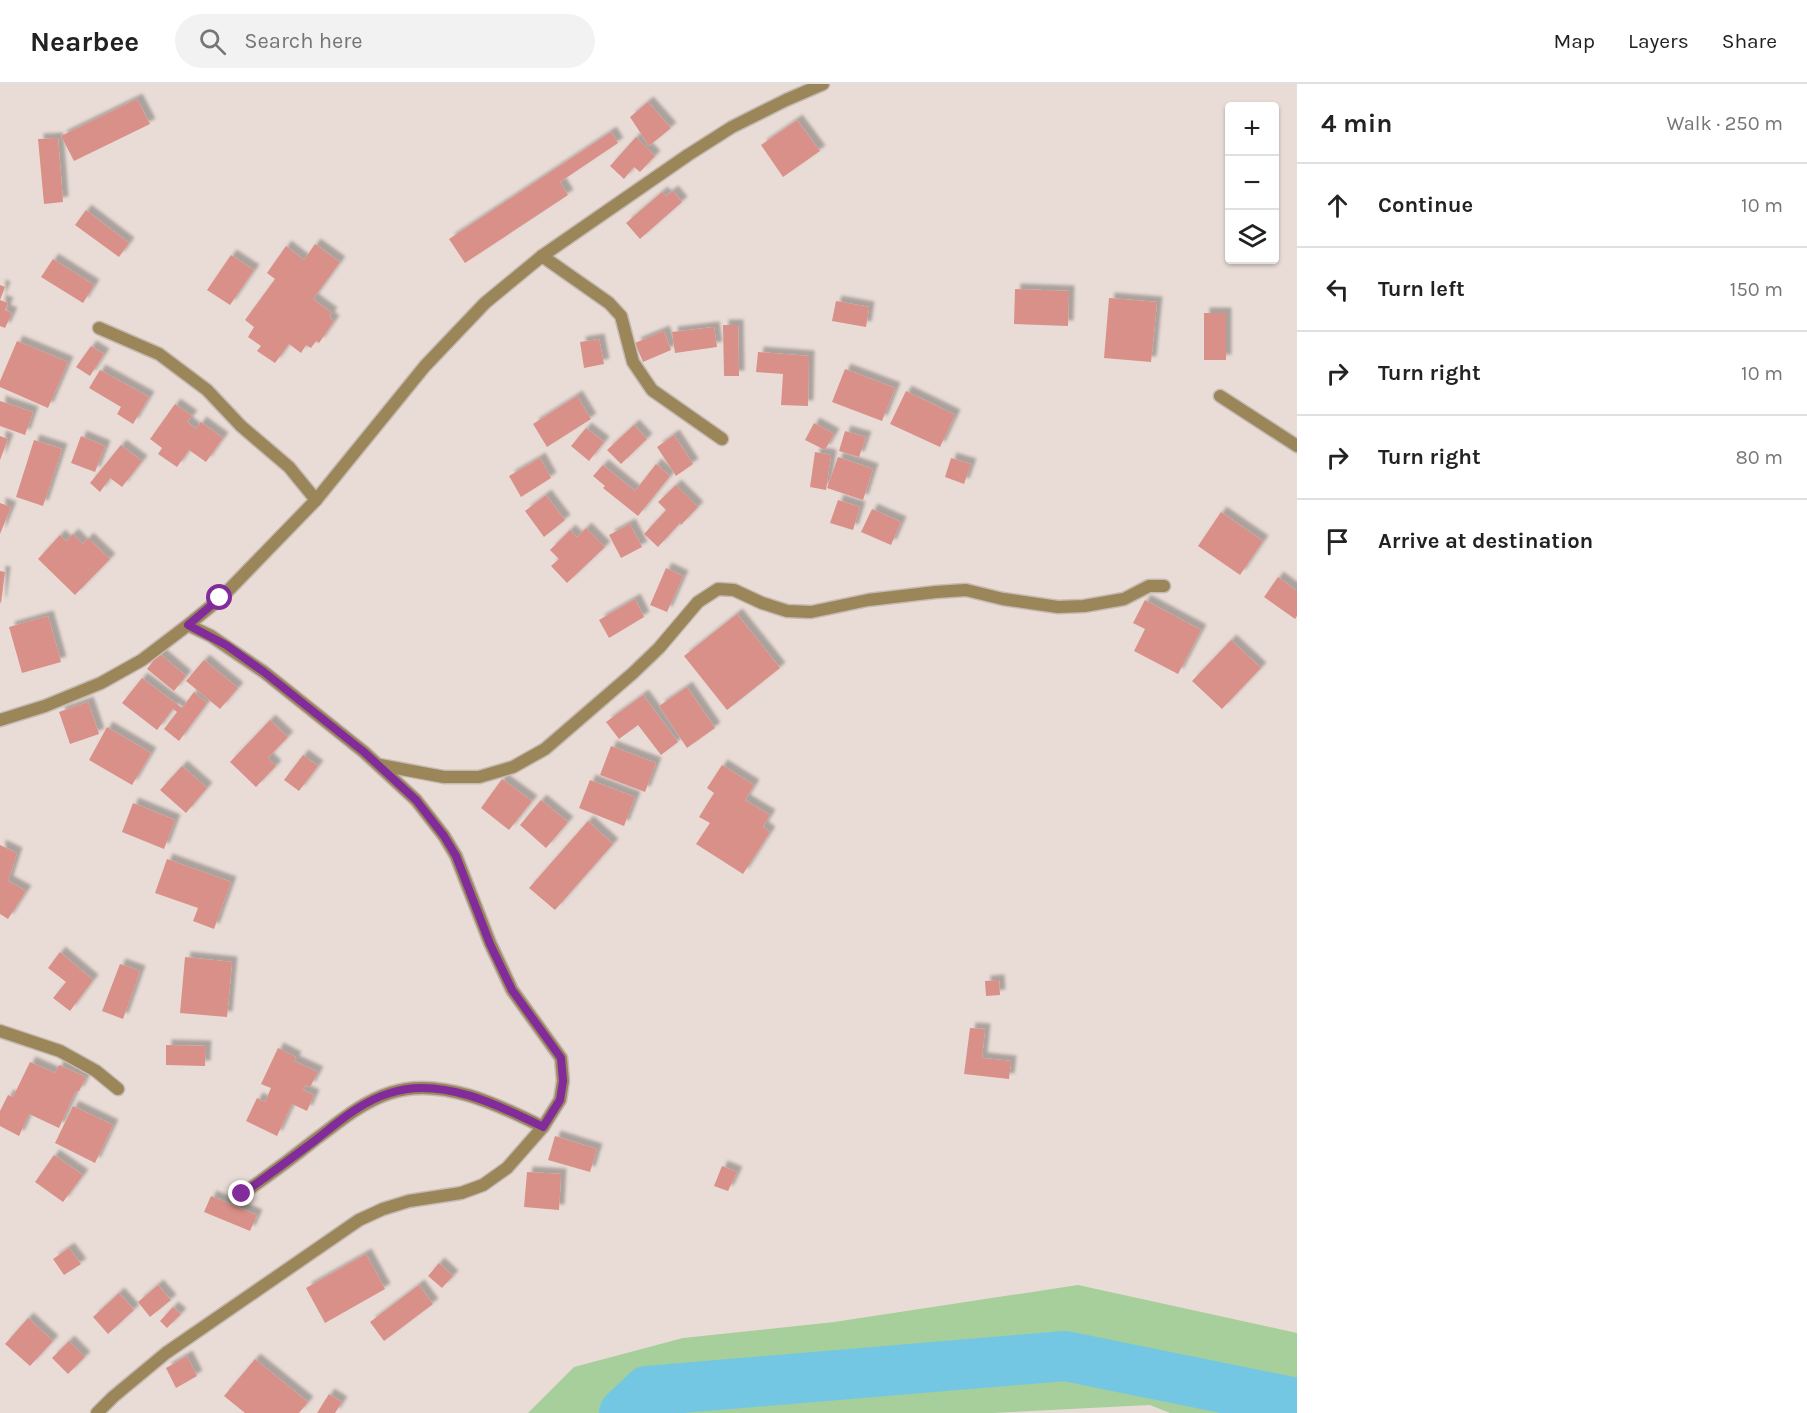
<!DOCTYPE html>
<html lang="en">
<head>
<meta charset="utf-8">
<style>
	body { margin:0; font-family:Karla,sans-serif; background:#f2f2f2; color:#222 }
	.controls { position:absolute; right:18px; top:18px; display:grid; overflow:hidden; border-radius:6px; box-shadow:0 2px 4px #0004 }
	.controls button { width:54px; height:54px; display:grid; place-items:center; padding:0; border:0; border-bottom:2px solid #e0e0e0; background:#fff; color:#222; font:30px sans-serif }
	.stop { position:absolute; width:18px; height:18px; margin:-14px; border:4px solid #822c9b; border-radius:50%; background:#fff }
	.stop.end { background:#822c9b; border-color:#fff; box-shadow:0 2px 6px #0008 }
	.list { margin:0; padding:0; list-style:none }
	h2 { display:flex; justify-content:space-between; align-items:center; height:78px; margin:0; padding:0 24px; font-size:26px }
	h2 small { font-size:20px; font-weight:400; color:#767676 }
	.list li { display:grid; grid-template-columns:39px 1fr auto; gap:18px; align-items:center; box-sizing:border-box; height:84px; padding:0 24px; border-top:2px solid #e0e0e0 }
	.list b { display:block; font-size:22px; white-space:nowrap }
	.list em { font-size:20px; font-style:normal; color:#767676 }
	.icon { flex:none; width:33px; height:33px; fill:none; stroke:currentColor; stroke-width:2; stroke-linecap:round; stroke-linejoin:round }
	.map { position:relative; flex:none; width:1297px; height:1329px; overflow:hidden }
	header { display:flex; align-items:center; gap:36px; box-sizing:border-box; height:84px; padding:0 30px; background:#fff; border-bottom:2px solid #e0e0e0 }
	header strong { font-size:28px }
	nav { display:flex; gap:33px; margin-inline-start:auto; font-size:21px }
	.search { width:420px; height:54px; background:#f2f2f2; display:flex; align-items:center; gap:15px; box-sizing:border-box; padding:0 21px; border-radius:33px; color:#767676; font-size:22px }
	main { display:flex }
	aside { flex:1; background:#fff }
	.map>svg:first-child { display:block }
	.green { fill:#a6cf9b }
	.lines { fill:none; stroke-linecap:round; stroke-linejoin:round }
	.river { stroke:#74c7e3; stroke-width:50 }
	.building { fill:#d99089; filter:url(#shadow) }
	.street-casing { stroke:#c6bab5; stroke-width:15 }
	.street { stroke:#9a8658; stroke-width:12 }
	.route { stroke:#822c9b; stroke-width:8 }
</style>
</head>
<body>
<header>
<strong>Nearbee</strong>
<div class="search"><svg class="icon" aria-label="search" viewBox="0 0 24 24"><circle cx="10" cy="10" r="6"/><path d="M15 15l6 6"/></svg>Search here</div>
<nav><a>Map</a><a>Layers</a><a>Share</a></nav>
</header>
<main>
<div class="map">
<svg width="1297" height="1329" viewBox="0 0 1297 1329">
	<defs>
		<filter id="shadow"><feDropShadow dx="5.5" dy="-5.5" stdDeviation="1.5" flood-color="#0004"/></filter>
	</defs>
	<rect width="100%" height="100%" fill="#e9dcd6"/>
	<!-- green -->
	<polygon class="green" points="1078,1201 1297,1249 1297,1329 1170,1329 1150,1321 992,1329 528,1329 574,1283 683,1254 834,1238"/>
	<g class="lines">
		<!-- river -->
		<polyline class="river" points="624,1329 647,1307 1065,1272 1297,1319"/>
	</g>
	<!-- building -->
	<g class="building">
		<polygon points="137,15 150,40 74,77 61,52"/>
		<polygon points="648,18 671,44 649,62 630,33"/>
		<polygon points="797,36 820,67 783,93 761,61"/>
		<polygon points="611,48 618,59 560,98 568,111 465,179 449,155"/>
		<polygon points="636,53 655,72 640,88 634,83 624,95 610,82"/>
		<polygon points="58,54 63,118 44,120 38,55"/>
		<polygon points="673,107 682,118 640,155 626,139 662,108 666,112"/>
		<polygon points="86,126 129,159 119,173 75,141"/>
		<polygon points="315,160 340,178 313,215 332,229 329,233 334,237 319,259 316,257 311,264 306,261 301,269 289,260 275,279 257,267 261,262 248,253 254,243 245,236 275,195 267,189 286,162 304,176"/>
		<polygon points="231,171 254,186 230,221 207,206"/>
		<polygon points="53,175 94,201 83,219 41,193"/>
		<polygon points="0,201 5,203 0,216 8,219 5,226 12,229 5,244 0,242"/>
		<polygon points="1015,205 1069,207 1068,242 1014,240"/>
		<polygon points="1109,214 1157,218 1151,278 1104,274"/>
		<polygon points="836,217 869,223 866,243 832,237"/>
		<rect x="1204" y="229" width="22" height="47"/>
		<polygon points="723,241 738,241 739,292 724,292"/>
		<polygon points="714,243 717,263 675,269 672,248"/>
		<polygon points="664,247 671,266 643,278 635,259"/>
		<polygon points="599,255 604,280 584,284 580,258"/>
		<polygon points="17,257 68,278 48,324 0,303 0,297"/>
		<polygon points="91,262 104,270 90,292 76,283"/>
		<polygon points="758,268 809,272 808,322 781,321 783,290 756,288"/>
		<polygon points="845,285 895,304 882,337 832,318"/>
		<polygon points="100,286 149,313 133,340 117,330 121,323 89,304"/>
		<polygon points="906,307 955,331 940,363 890,340"/>
		<polygon points="577,312 591,335 547,363 533,340"/>
		<polygon points="0,317 33,328 25,351 0,342"/>
		<polygon points="175,320 192,332 187,338 196,345 201,338 223,354 206,378 189,366 177,383 158,370 162,364 150,355"/>
		<polygon points="814,339 834,350 825,366 805,356"/>
		<polygon points="634,341 647,355 621,380 607,366"/>
		<polygon points="586,344 604,358 589,377 571,362"/>
		<polygon points="845,347 866,353 859,373 839,367"/>
		<polygon points="674,351 693,380 676,392 657,363"/>
		<polygon points="0,352 8,355 0,376"/>
		<polygon points="81,352 105,362 95,388 71,379"/>
		<polygon points="34,356 62,365 43,422 16,413"/>
		<polygon points="121,361 142,377 122,403 110,394 100,408 90,399"/>
		<polygon points="815,368 831,371 826,406 810,403"/>
		<polygon points="838,373 873,385 863,416 827,404"/>
		<polygon points="540,374 551,394 521,413 509,392"/>
		<polygon points="951,374 971,380 964,400 945,393"/>
		<polygon points="656,380 670,392 638,432 603,404 605,402 593,392 603,381 635,407"/>
		<polygon points="676,401 698,423 681,441 680,439 658,463 644,450 666,426 658,418"/>
		<polygon points="546,411 565,436 544,453 525,427"/>
		<polygon points="838,416 860,423 853,446 830,439"/>
		<polygon points="0,419 11,423 0,450"/>
		<polygon points="872,425 901,438 891,461 861,448"/>
		<polygon points="1221,428 1263,457 1240,491 1198,462"/>
		<polygon points="630,440 642,463 621,474 609,451"/>
		<polygon points="586,444 605,463 567,499 551,482 559,475 550,466 570,446 577,453"/>
		<polygon points="73,450 83,460 88,454 110,475 75,511 38,475 60,451 66,457"/>
		<polygon points="666,484 683,492 667,528 650,521"/>
		<polygon points="0,487 5,488 1,519 0,518"/>
		<polygon points="1278,493 1297,507 1297,532 1295,535 1264,513"/>
		<polygon points="635,515 644,533 609,554 599,536"/>
		<polygon points="1145,516 1201,546 1178,590 1134,567 1145,545 1133,539"/>
		<polygon points="737,530 780,584 727,626 684,572"/>
		<polygon points="48,532 61,578 22,589 9,543"/>
		<polygon points="1231,556 1261,584 1222,625 1192,597"/>
		<polygon points="159,569 186,592 174,607 147,585"/>
		<polygon points="204,576 238,604 220,625 186,597"/>
		<polygon points="142,594 182,624 194,608 207,619 179,657 164,645 177,628 173,625 157,646 122,619"/>
		<polygon points="687,603 715,644 687,664 659,622"/>
		<polygon points="643,611 678,658 661,671 638,641 619,655 606,638"/>
		<polygon points="88,618 99,650 70,660 59,628"/>
		<polygon points="270,636 288,653 268,674 276,682 256,703 230,678"/>
		<polygon points="107,643 151,669 132,701 89,676"/>
		<polygon points="611,662 656,679 645,708 600,691"/>
		<polygon points="303,671 318,682 299,707 284,696"/>
		<polygon points="722,681 754,701 745,716 770,731 763,743 770,748 743,790 696,760 710,739 699,733 714,709 707,704"/>
		<polygon points="182,682 207,704 186,729 160,706"/>
		<polygon points="502,695 532,717 509,746 481,724"/>
		<polygon points="590,696 635,713 624,742 579,724"/>
		<polygon points="541,716 568,738 546,764 520,741"/>
		<polygon points="133,719 175,736 164,765 122,748"/>
		<polygon points="588,737 613,760 555,826 529,804"/>
		<polygon points="0,761 17,769 8,797 26,807 8,835 0,830"/>
		<polygon points="167,775 231,798 214,845 193,837 198,824 155,809"/>
		<polygon points="60,868 93,896 70,927 53,914 66,898 48,884"/>
		<polygon points="185,873 232,878 227,933 180,929"/>
		<polygon points="120,880 140,887 123,935 102,927"/>
		<polygon points="999,896 1000,911 986,912 985,897"/>
		<polygon points="970,944 985,945 982,974 1011,977 1009,995 964,990"/>
		<polygon points="166,961 206,962 205,982 166,981"/>
		<polygon points="278,964 296,973 294,977 318,988 310,1003 306,1001 303,1006 314,1011 307,1027 292,1020 277,1052 246,1037 257,1014 265,1018 271,1004 261,1000"/>
		<polygon points="30,978 55,989 59,981 86,993 79,1007 75,1008 59,1044 29,1030 19,1052 0,1042 0,1027 8,1011 13,1013"/>
		<polygon points="73,1022 113,1041 95,1079 55,1059"/>
		<polygon points="555,1052 597,1065 590,1088 548,1076"/>
		<polygon points="54,1071 83,1091 63,1118 35,1098"/>
		<polygon points="722,1082 737,1088 728,1107 714,1102"/>
		<polygon points="527,1088 561,1090 559,1126 524,1123"/>
		<polygon points="211,1112 257,1131 250,1147 204,1128"/>
		<polygon points="69,1164 81,1180 64,1191 53,1175"/>
		<polygon points="366,1170 385,1205 325,1239 306,1204"/>
		<polygon points="439,1179 453,1192 442,1204 428,1192"/>
		<polygon points="158,1201 171,1216 150,1233 138,1218"/>
		<polygon points="419,1201 433,1220 384,1257 370,1238"/>
		<polygon points="119,1209 134,1226 108,1250 93,1233"/>
		<polygon points="173,1223 181,1230 167,1244 160,1237"/>
		<polygon points="28,1234 53,1257 30,1282 5,1260"/>
		<polygon points="69,1257 85,1273 68,1290 52,1274"/>
		<polygon points="187,1272 197,1292 176,1304 166,1284"/>
		<polygon points="255,1275 308,1318 299,1329 245,1329 224,1312"/>
		<polygon points="329,1310 342,1318 335,1329 317,1329"/>
	</g>
	<g class="lines">
		<defs>
			<g id="street">
				<polyline points="542,172 609,219 621,232 633,278 652,306 722,355"/>
				<polyline points="99,244 159,270 207,306 241,342 289,383 316,416"/>
				<polyline points="1220,312 1297,362"/>
				<polyline points="0,636 45,622 101,599 142,576 188,541 221,514 316,416 425,282 485,219 542,172 688,71 732,43 786,16 823,0"/>
				<polyline points="380,681 444,693 479,693 513,683 545,665 633,589 659,564 698,518 718,505 734,506 762,519 787,527 811,528 868,516 936,508 966,506 1003,515 1058,523 1084,522 1124,515 1149,502 1164,502"/>
				<polyline points="0,947 60,967 96,987 118,1005"/>
				<path d="M242 1110C268 1092 292 1074 316 1055 339 1038 362 1018 390 1009 440 992 499 1021 543 1043"/>
				<polyline points="97,1329 113,1313 166,1269 359,1136 383,1125 409,1117 461,1109 483,1101 507,1084 543,1043 560,1016 563,997 561,974 512,906 490,859 456,772 444,752 416,716 364,668 264,588 211,552 188,541"/>
			</g>
		</defs>
		<!-- street casing -->
		<use href="#street" class="street-casing"/>
		<!-- street -->
		<use href="#street" class="street"/>
	</g>
	<g class="lines">
		<!-- route -->
		<path class="route" d="M220 514 188 541 226 561 264 588 364 668 416 716 444 752 456 772 490 860 512 906 561 974 563 997 560 1016 543 1043C499 1021 440 992 390 1009 360 1018 336 1040 313 1058 289 1076 266 1093 242 1110"/>
	</g>
</svg>
<div class="controls">
<button>+</button>
<button>−</button>
<button><svg class="icon" aria-label="layers" viewBox="0 0 24 24"><path d="M12 4l9 5-9 5-9-5zM3 14l9 5 9-5"/></svg></button>
</div>
<div class="stop" style="left:220px;top:514px"></div>
<div class="stop end" style="left:242px;top:1110px"></div>
</div>
<aside>
<h2>4 min<small>Walk · 250 m</small></h2>
<ul class="list">
<li><svg class="icon" aria-label="ahead" viewBox="0 0 24 24"><path d="M12 20V5M6 11l6-6 6 6"/></svg><div><b>Continue</b></div><em>10 m</em></li>
<li><svg class="icon" aria-label="left" viewBox="0 0 24 24"><path d="M17 20v-9H6M10 6l-5 5 5 5"/></svg><div><b>Turn left</b></div><em>150 m</em></li>
<li><svg class="icon" aria-label="right" viewBox="0 0 24 24"><path d="M7 20v-9h11M14 6l5 5-5 5"/></svg><div><b>Turn right</b></div><em>10 m</em></li>
<li><svg class="icon" aria-label="right" viewBox="0 0 24 24"><path d="M7 20v-9h11M14 6l5 5-5 5"/></svg><div><b>Turn right</b></div><em>80 m</em></li>
<li><svg class="icon" aria-label="arrive" viewBox="0 0 24 24"><path d="M6 21V4h12l-3 4 3 4H6"/></svg><div><b>Arrive at destination</b></div></li>
</ul>
</aside>
</main>
</body>
</html>
